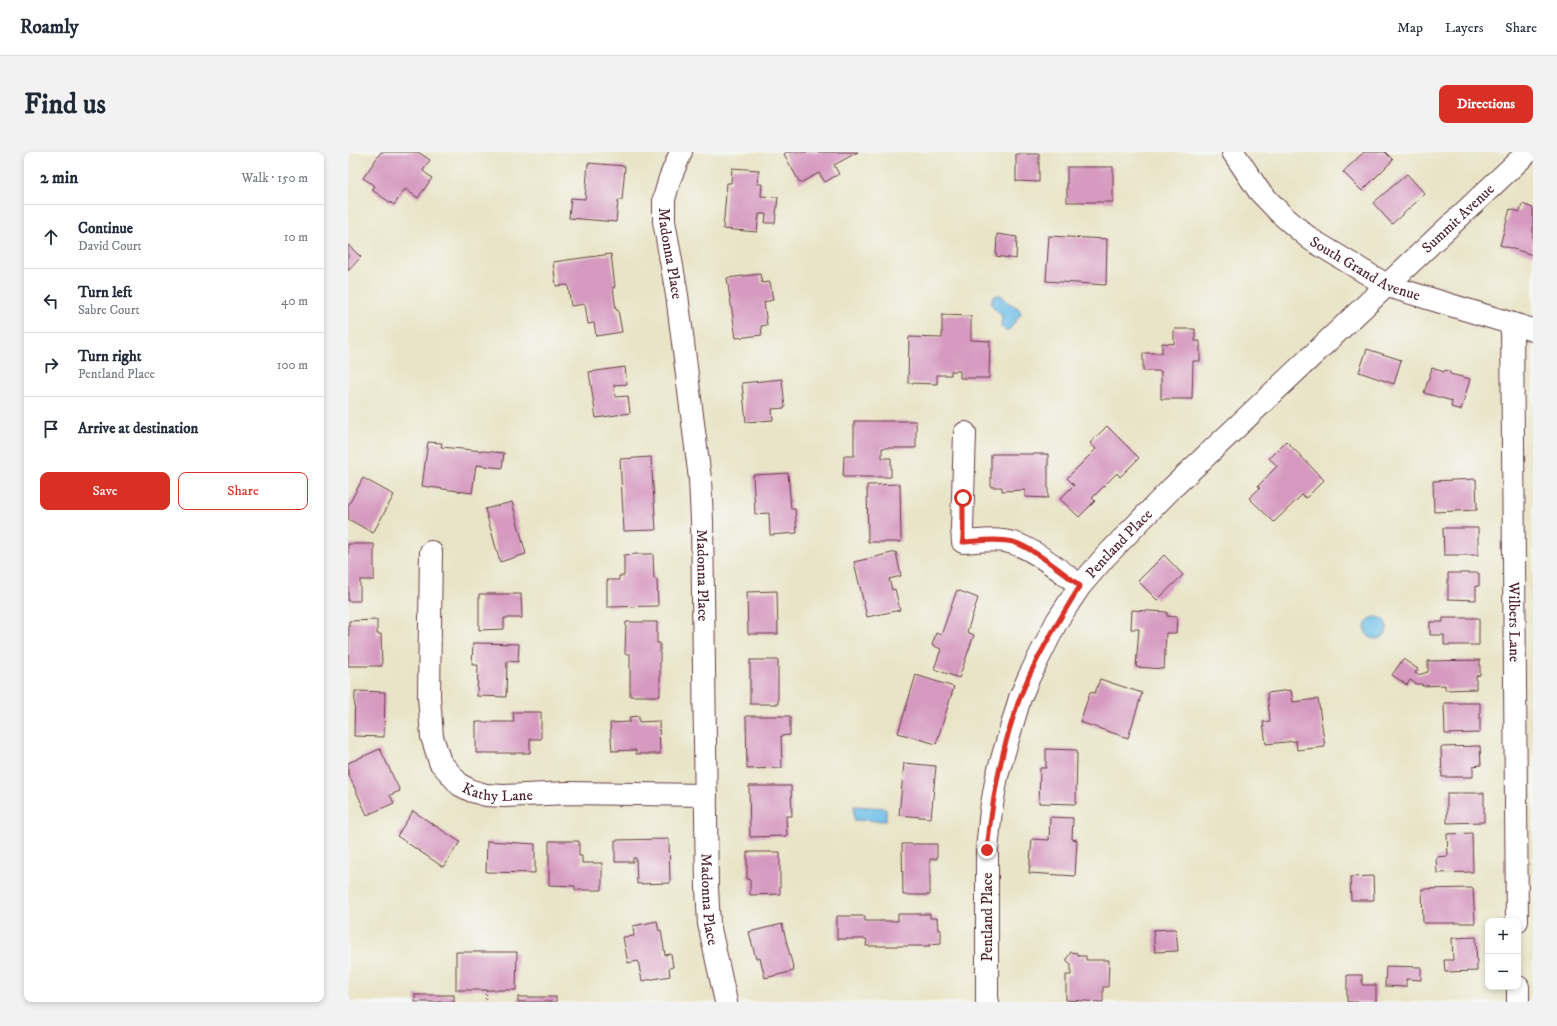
<!DOCTYPE html>
<html lang="en">
<head>
<meta charset="utf-8">
<style>
	body { margin:0; font-family:"IM FELL DW Pica",serif; background:#f2f2f3; color:#1f2937 }
	.controls { position:absolute; right:12px; bottom:12px; display:grid; overflow:hidden; border-radius:8px; box-shadow:0 2px 6px #0003 }
	.controls button { width:36px; height:36px; display:grid; place-items:center; padding:0; border:0; border-bottom:1px solid #e0e1e3; background:#fff; color:#1f2937; font:20px sans-serif }
	.stop { position:absolute; width:12px; height:12px; margin:-9px; border:3px solid #d93025; border-radius:50%; background:#fff }
	.stop.end { background:#d93025; border-color:#fff; box-shadow:0 1px 4px #0008 }
	.list { margin:0; padding:0; list-style:none }
	h2 { display:flex; justify-content:space-between; align-items:center; height:52px; margin:0; padding:0 16px; font-size:17px }
	h2 small { font-size:13px; font-weight:400; color:#747a83 }
	.list li { display:grid; grid-template-columns:26px 1fr auto; gap:12px; align-items:center; box-sizing:border-box; height:64px; padding:0 16px; border-top:1px solid #e0e1e3 }
	.list b { display:block; font-size:15px; white-space:nowrap }
	.list p { margin:0; font-size:13px; white-space:nowrap; color:#747a83 }
	.list em { font-size:13px; font-style:normal; color:#747a83 }
	.actions { display:flex; gap:8px; padding:12px 16px }
	.actions a { flex:1; padding:9px 0; border:1px solid #d93025; border-radius:8px; text-align:center; font-size:14px; color:#d93025 }
	.actions .main { background:#d93025; color:#fff }
	.icon { flex:none; width:22px; height:22px; fill:none; stroke:currentColor; stroke-width:2; stroke-linecap:round; stroke-linejoin:round }
	.map { position:relative; flex:none; width:1185px; height:850px; overflow:hidden; border-radius:8px }
	header { display:flex; align-items:center; gap:24px; box-sizing:border-box; height:56px; padding:0 20px; background:#fff; border-bottom:1px solid #e0e1e3 }
	header strong { font-size:19px }
	nav { display:flex; gap:22px; margin-inline-start:auto; font-size:14px }
	.intro { display:flex; align-items:center; justify-content:space-between; box-sizing:border-box; height:96px; padding:0 24px }
	h1 { margin:0; font-size:28px }
	.button { padding:10px 18px; border-radius:8px; background:#d93025; color:#fff; font-size:14px; font-weight:700 }
	main { display:flex; gap:24px; padding:0 24px }
	aside { flex:1; background:#fff; border-radius:8px; box-shadow:0 2px 6px #0003 }
	.map>svg:first-child { display:block }
	.water { fill:#6ebfe9; stroke:#5c6f8a }
	.building { fill:#d699c0 }
	.lines { fill:none; stroke-linecap:round; stroke-linejoin:round }
	.street-casing { stroke:#623d42; stroke-width:24 }
	.secondary-casing { stroke:#623d42; stroke-width:24 }
	.path { stroke:#623d42; stroke-width:2.5; stroke-dasharray:1 3; stroke-linecap:butt }
	.street { stroke:#fff; stroke-width:22 }
	.secondary { stroke:#fff; stroke-width:22 }
	.route { stroke:#d93025; stroke-width:5 }
	.labels { text-anchor:middle; dominant-baseline:central; stroke-width:3; stroke-linejoin:round; paint-order:stroke }
	.street-label { font-size:15px; fill:#4a1f2b; stroke:#f6f6f2 }
</style>
</head>
<body>
<header>
<strong>Roamly</strong>
<nav><a>Map</a><a>Layers</a><a>Share</a></nav>
</header>
<div class="intro"><h1>Find us</h1><a class="button">Directions</a></div>
<main>
<aside>
<h2>2 min<small>Walk · 150 m</small></h2>
<ul class="list">
<li><svg class="icon" aria-label="ahead" viewBox="0 0 24 24"><path d="M12 20V5M6 11l6-6 6 6"/></svg><div><b>Continue</b><p>David Court</p></div><em>10 m</em></li>
<li><svg class="icon" aria-label="left" viewBox="0 0 24 24"><path d="M17 20v-9H6M10 6l-5 5 5 5"/></svg><div><b>Turn left</b><p>Sabre Court</p></div><em>40 m</em></li>
<li><svg class="icon" aria-label="right" viewBox="0 0 24 24"><path d="M7 20v-9h11M14 6l5 5-5 5"/></svg><div><b>Turn right</b><p>Pentland Place</p></div><em>100 m</em></li>
<li><svg class="icon" aria-label="arrive" viewBox="0 0 24 24"><path d="M6 21V4h12l-3 4 3 4H6"/></svg><div><b>Arrive at destination</b></div></li>
</ul>
<div class="actions"><a class="main">Save</a><a>Share</a></div>
</aside>
<div class="map">
<svg width="1185" height="850" viewBox="0 0 1185 850">
	<rect width="100%" height="100%" fill="#f6f6f2"/>
	<filter id="ink" filterUnits="userSpaceOnUse"><feTurbulence type="fractalNoise" baseFrequency=".025" numOctaves="2"/><feDisplacementMap in="SourceGraphic" scale="8" xChannelSelector="R" yChannelSelector="G"/><feConvolveMatrix kernelMatrix="1 2 1 2 8 2 1 2 1" color-interpolation-filters="sRGB"/></filter>
	<filter id="wash" filterUnits="userSpaceOnUse"><feTurbulence type="fractalNoise" baseFrequency=".012" numOctaves="4" result="noise"/><feDisplacementMap in="SourceGraphic" scale="16" xChannelSelector="R" yChannelSelector="G"/><feGaussianBlur stdDeviation="0.9" result="paint"/><feColorMatrix in="noise" values="0 0 0 0 0 0 0 0 0 0 0 0 0 0 0 0 0 1.4 0 .05"/><feComposite in="paint" operator="in"/></filter>
	<g filter="url(#wash)">
		<rect width="100%" height="100%" fill="#e9e4c7"/>
		<!-- water -->
		<g class="water">
			<path d="M649 143H653L661 151 670 156 673 161 662 177 658 178 653 175 654 163C648 157 642 155 644 146Z"/>
			<circle cx="1028" cy="476" r="11"/>
			<polygon points="506,654 538,656 538,669 506,668"/>
		</g>
		<g id="blocks">
			<!-- building -->
			<g class="building">
				<polygon points="33,0 70,0 82,8 75,19 84,26 70,46 57,37 46,53 24,38 27,34 15,26"/>
				<polygon points="439,0 510,0 486,13 491,22 477,30 471,21 452,31 436,2"/>
				<polygon points="1016,0 1037,0 1045,8 1014,39 995,20"/>
				<polygon points="668,2 691,2 691,30 668,29"/>
				<polygon points="240,11 277,14 274,48 270,48 268,70 221,66 223,46 237,47"/>
				<rect x="719" y="15" width="46" height="35"/>
				<polygon points="384,16 411,18 409,32 414,32 413,44 430,45 427,71 417,71 418,62 411,62 409,80 375,77 379,31 383,31"/>
				<polygon points="1059,22 1077,42 1044,72 1025,51"/>
				<polygon points="1174,52 1185,56 1185,103 1152,93 1162,57 1172,60"/>
				<polygon points="649,82 669,85 668,107 648,104"/>
				<polygon points="701,84 759,87 758,133 698,129"/>
				<polygon points="0,93 13,105 0,119"/>
				<polygon points="263,102 267,135 265,135 268,158 270,158 274,180 248,184 246,171 240,172 237,152 223,154 220,133 208,134 205,110"/>
				<polygon points="412,122 414,131 422,130 425,148 416,150 419,173 413,174 414,183 388,186 379,126"/>
				<polygon points="594,163 623,164 623,188 642,189 641,226 612,226 612,219 603,219 603,223 589,223 589,232 560,231 561,185 594,186"/>
				<polygon points="826,177 847,177 847,189 852,189 852,209 845,209 844,247 813,247 813,219 795,219 795,201 814,201 814,191 826,192"/>
				<polygon points="1019,197 1053,208 1046,232 1011,220"/>
				<polygon points="277,215 279,232 266,233 267,245 280,244 282,261 248,266 241,220"/>
				<polygon points="1084,216 1096,220 1097,218 1102,220 1102,222 1122,227 1113,258 1103,255 1104,249 1076,241"/>
				<polygon points="434,227 437,256 424,257 425,268 398,270 394,231"/>
				<polygon points="506,269 568,269 568,296 534,296 534,306 543,306 543,325 495,325 496,304 506,304"/>
				<polygon points="759,274 791,306 772,325 769,321 744,346 747,349 731,365 712,347 726,333 719,326 748,297 742,291"/>
				<polygon points="938,289 976,328 958,346 954,343 926,370 901,346 912,336 910,334 929,314 921,306"/>
				<polygon points="80,290 94,291 93,295 156,301 154,316 128,313 124,341 74,334"/>
				<polygon points="643,302 700,302 700,346 677,345 677,338 654,339 654,335 643,335"/>
				<polygon points="303,305 308,378 276,379 272,307"/>
				<polygon points="440,321 443,357 447,357 449,381 422,383 421,361 407,362 405,323"/>
				<polygon points="15,326 46,343 25,381 0,367 0,354"/>
				<polygon points="1128,327 1129,358 1086,360 1085,329"/>
				<polygon points="552,332 553,390 520,390 519,333"/>
				<polygon points="164,350 178,402 152,410 137,357"/>
				<polygon points="1095,376 1130,376 1130,403 1096,403"/>
				<polygon points="0,392 26,392 26,428 12,428 12,449 0,449"/>
				<polygon points="548,400 553,424 541,427 544,438 547,437 552,458 519,465 506,410"/>
				<polygon points="290,402 305,402 306,427 309,427 310,454 259,455 259,428 271,428 271,424 276,424 276,403"/>
				<polygon points="816,403 835,423 809,448 790,429"/>
				<polygon points="1100,421 1131,421 1131,434 1128,434 1128,448 1100,447"/>
				<polygon points="609,438 630,446 619,480 626,483 611,526 586,517 593,497 584,493 588,481 593,483"/>
				<polygon points="429,439 430,482 400,482 399,440"/>
				<polygon points="131,442 173,442 174,466 156,466 156,477 131,478"/>
				<polygon points="784,458 819,460 819,464 829,465 828,481 818,481 816,517 788,515 791,477 783,477"/>
				<polygon points="1095,466 1131,466 1131,493 1096,493 1096,483 1082,483 1082,470 1095,470"/>
				<polygon points="29,468 29,482 33,482 34,514 0,514 1,469"/>
				<polygon points="278,470 309,470 309,491 312,491 312,544 282,544 282,502 277,502"/>
				<polygon points="125,491 171,492 170,510 159,509 158,545 129,544 130,513 124,513"/>
				<polygon points="1055,507 1070,517 1067,521 1070,523 1080,520 1080,509 1132,508 1132,523 1128,524 1128,537 1097,538 1097,533 1074,534 1074,532 1068,532 1062,528 1059,533 1044,523"/>
				<rect x="402" y="508" width="28" height="44"/>
				<polygon points="568,523 606,535 588,592 550,581"/>
				<polygon points="752,527 794,541 780,586 732,570 742,540 747,541"/>
				<polygon points="943,538 945,550 970,547 977,595 949,598 948,589 918,592 915,570 922,569 919,541"/>
				<polygon points="7,539 37,540 36,585 6,584"/>
				<polygon points="1096,551 1132,551 1132,581 1097,582"/>
				<polygon points="165,560 193,560 193,587 182,587 182,601 128,601 128,570 166,570"/>
				<polygon points="291,564 291,570 311,569 312,602 288,602 288,598 264,599 262,571 282,570 281,565"/>
				<polygon points="398,564 442,564 442,583 433,584 434,616 399,617"/>
				<polygon points="1132,594 1133,613 1125,614 1125,625 1094,625 1093,595"/>
				<polygon points="32,597 52,639 42,643 46,651 19,663 0,621 0,611"/>
				<polygon points="698,597 729,598 728,652 691,651 692,616 698,616"/>
				<polygon points="556,611 588,614 583,666 551,663"/>
				<polygon points="401,634 443,634 444,664 438,664 439,684 402,685"/>
				<polygon points="1099,641 1136,641 1136,670 1099,671"/>
				<polygon points="65,659 112,690 95,715 49,684"/>
				<polygon points="702,665 725,666 724,687 729,688 727,724 681,721 684,687 701,688"/>
				<polygon points="1124,681 1125,720 1089,721 1088,705 1100,704 1099,682"/>
				<polygon points="321,687 322,731 289,732 288,706 285,706 285,710 267,710 267,688"/>
				<polygon points="139,689 187,692 187,721 138,720"/>
				<polygon points="201,689 231,689 231,704 234,704 234,711 254,711 254,738 227,738 227,734 201,733"/>
				<polygon points="554,692 589,692 589,707 582,707 582,743 555,743"/>
				<polygon points="399,700 432,700 432,742 402,743 402,727 399,727"/>
				<polygon points="1025,724 1026,748 1003,748 1002,725"/>
				<polygon points="1125,736 1127,771 1075,771 1074,737"/>
				<polygon points="550,762 582,762 582,766 589,766 590,778 593,778 593,791 582,792 582,794 518,794 519,787 489,787 489,764 517,764 517,769 550,769"/>
				<polygon points="309,769 311,779 313,778 317,803 323,802 325,815 321,816 322,824 294,829 290,809 280,811 275,785 286,784 285,774"/>
				<polygon points="434,772 446,819 417,826 412,806 408,807 401,780"/>
				<polygon points="822,777 828,777 830,799 807,800 805,778"/>
				<polygon points="1128,785 1129,819 1097,820 1096,808 1105,808 1104,786"/>
				<polygon points="108,800 169,800 168,838 108,838"/>
				<polygon points="723,800 729,801 731,804 738,804 738,808 761,808 760,835 755,835 755,850 718,848 718,823 723,823 723,812 719,809 719,806"/>
				<polygon points="1038,814 1073,815 1073,828 1058,827 1058,835 1037,834"/>
				<polygon points="999,823 1014,823 1014,833 1028,833 1028,850 999,850"/>
				<rect x="67" y="843" width="39" height="7"/>
				<rect x="170" y="845" width="38" height="5"/>
			</g>
		</g>
	</g>
	<g filter="url(#ink)">
		<use href="#blocks" fill-opacity="0" stroke="#623d42" stroke-width="1"/>
		<g class="lines">
			<defs>
				<g id="street">
					<path id="s1" d="M333 0 322 26 316 47V69L329 143 352 327 354 368 359 736 361 772 378 850"/>
					<path id="s2" d="M1164 172 1169 769"/>
					<path d="M617 281 614 376 615 390C631 389 649 386 665 391 684 396 716 421 732 434"/>
					<path id="s3" d="M83 400 81 544 84 585 92 610 112 633 124 639 138 643 156 644 219 641 358 643"/>
					<polyline points="1170,835 1170,850"/>
					<path id="s4" d="M639 850V698L643 658 649 624 672 546 681 525 709 469 732 434 757 405 824 336 1180 0"/>
				</g>
				<g id="secondary">
					<path id="s5" d="M885 0 911 39 934 63 962 87 1040 134 1185 178"/>
				</g>
			</defs>
			<!-- street casing -->
			<use href="#street" class="street-casing"/>
			<!-- secondary casing -->
			<use href="#secondary" class="secondary-casing"/>
			<!-- path -->
			<polyline class="path" points="138,838 138,850"/>
			<!-- street -->
			<use href="#street" class="street"/>
			<!-- secondary -->
			<use href="#secondary" class="secondary"/>
		</g>
	</g>
	<g class="lines" filter="url(#ink)">
		<!-- route -->
		<path class="route" d="M615 346V390C631 389 649 386 665 390 684 395 716 421 732 434 714 463 696 492 681 524 656 579 645 639 639 698"/>
	</g>
	<g class="labels">
		<!-- street labels -->
		<g class="street-label">
			<text stroke="none"><textPath href="#s4" startOffset="963">Summit Avenue</textPath></text>
			<text stroke="none"><textPath href="#s1" startOffset="105">Madonna Place</textPath></text>
			<text stroke="none"><textPath href="#s5" startOffset="180">South Grand Avenue</textPath></text>
			<text stroke="none"><textPath href="#s4" startOffset="493">Pentland Place</textPath></text>
			<text stroke="none"><textPath href="#s1" startOffset="429">Madonna Place</textPath></text>
			<text stroke="none"><textPath href="#s2" startOffset="298">Wilbers Lane</textPath></text>
			<text stroke="none"><textPath href="#s3" startOffset="281">Kathy Lane</textPath></text>
			<text stroke="none"><textPath href="#s1" startOffset="753">Madonna Place</textPath></text>
			<text transform="translate(639 765) rotate(-90)">Pentland Place</text>
		</g>
	</g>
</svg>
<div class="controls">
<button>+</button>
<button>−</button>
</div>
<div class="stop" style="left:615px;top:346px"></div>
<div class="stop end" style="left:639px;top:698px"></div>
</div>
</main>
</body>
</html>
